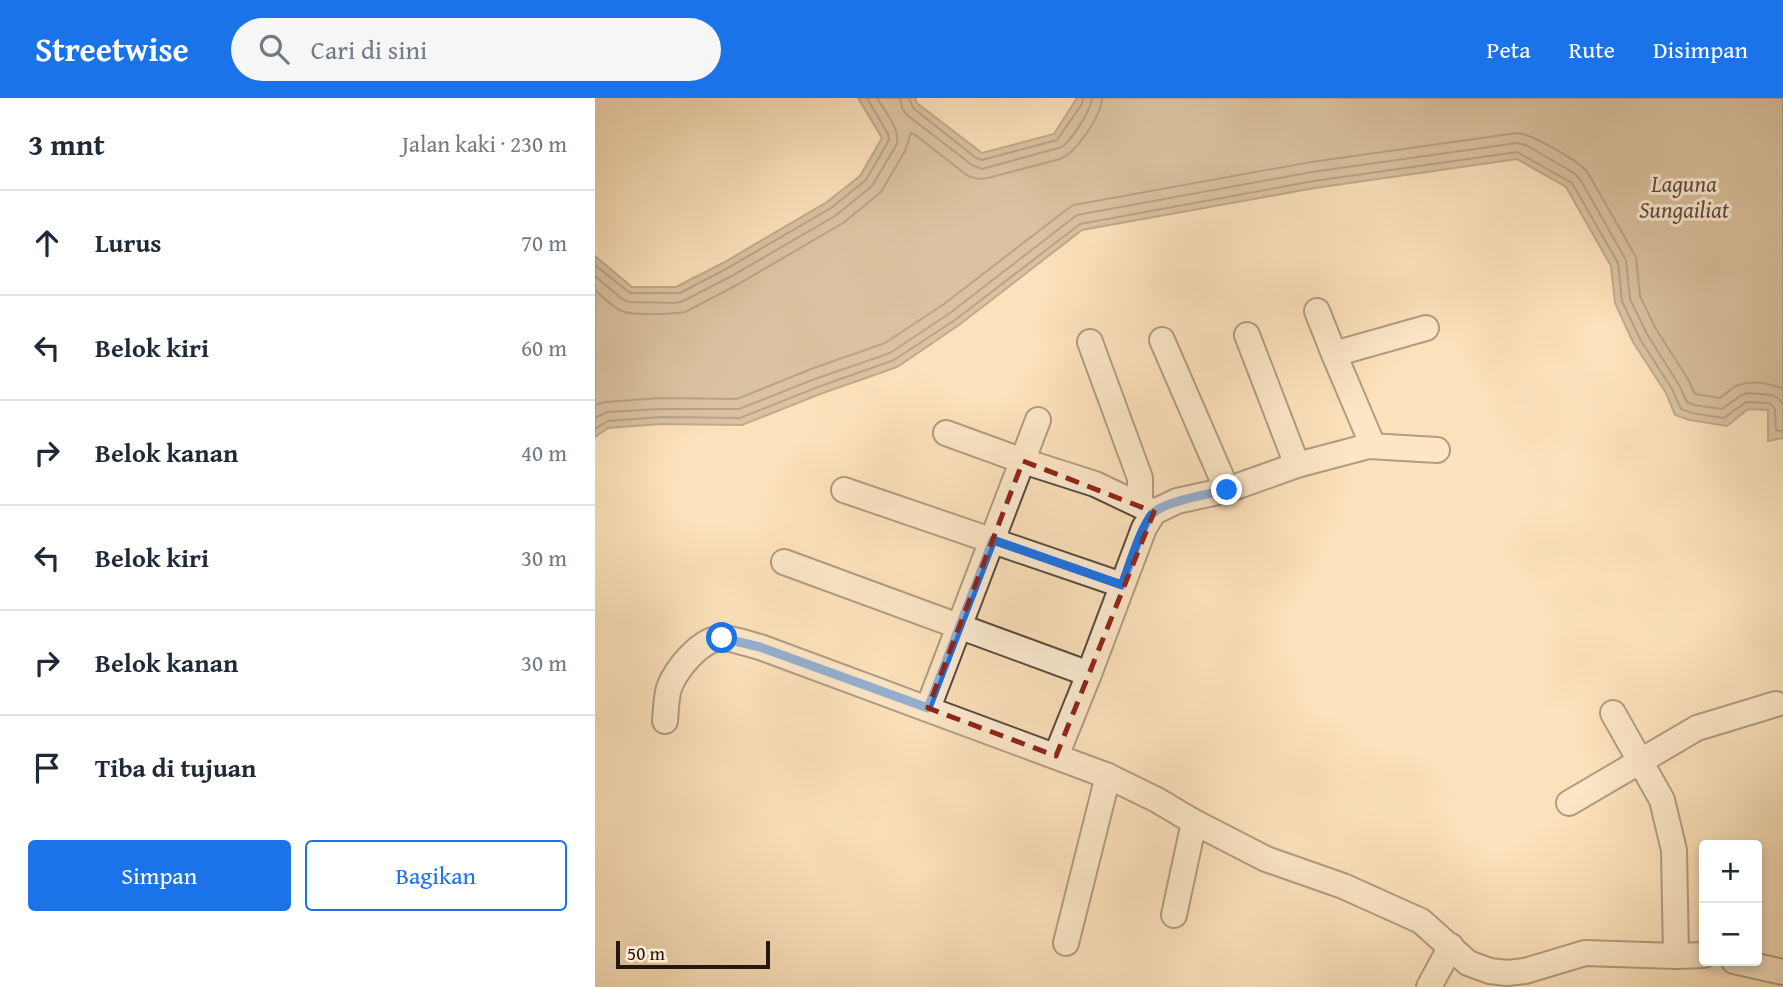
<!DOCTYPE html>
<html lang="id">
<head>
<meta charset="utf-8">
<style>
	body { margin:0; font-family:"Gentium Book Plus",serif; background:#f6f6f7; color:#1f2937 }
	.controls { position:absolute; right:21px; bottom:21px; display:grid; overflow:hidden; border-radius:7px; box-shadow:0 4px 10px #0003 }
	.controls button { width:63px; height:63px; display:grid; place-items:center; padding:0; border:0; border-bottom:2px solid #e0e1e3; background:#fff; color:#1f2937; font:35px sans-serif }
	.scale { position:absolute; left:21px; bottom:18px; width:154px; box-sizing:border-box; padding-left:7px; border:4px solid #241811; border-top:0; font-size:19px; line-height:24px; white-space:nowrap; color:#241811; -webkit-text-stroke:5px #fdecd3; paint-order:stroke }
	.stop { position:absolute; width:21px; height:21px; margin:-16px; border:5px solid #1a73e8; border-radius:50%; background:#fff }
	.stop.end { background:#1a73e8; border-color:#fff; box-shadow:0 2px 7px #0008 }
	.list { margin:0; padding:0; list-style:none }
	h2 { display:flex; justify-content:space-between; align-items:center; height:91px; margin:0; padding:0 28px; font-size:30px }
	h2 small { font-size:23px; font-weight:400; color:#747a83 }
	.list li { display:grid; grid-template-columns:46px 1fr auto; gap:21px; align-items:center; box-sizing:border-box; height:105px; padding:0 28px; border-top:2px solid #e0e1e3 }
	.list b { display:block; font-size:26px; white-space:nowrap }
	.list em { font-size:23px; font-style:normal; color:#747a83 }
	.actions { display:flex; gap:14px; padding:21px 28px }
	.actions a { flex:1; padding:16px 0; border:2px solid #1a73e8; border-radius:7px; text-align:center; font-size:24px; color:#1a73e8 }
	.actions .main { background:#1a73e8; color:#fff }
	.icon { flex:none; width:38px; height:38px; fill:none; stroke:currentColor; stroke-width:2; stroke-linecap:round; stroke-linejoin:round }
	.map { position:relative; flex:none; width:1188px; height:889px; overflow:hidden }
	header { display:flex; align-items:center; gap:42px; box-sizing:border-box; height:98px; padding:0 35px; background:#1a73e8; color:#fff }
	header strong { font-size:33px }
	nav { display:flex; gap:38px; margin-inline-start:auto; font-size:24px }
	.search { width:490px; height:63px; background:#f6f6f7; display:flex; align-items:center; gap:18px; box-sizing:border-box; padding:0 24px; border-radius:38px; color:#747a83; font-size:26px }
	main { display:flex }
	aside { flex:1; background:#fff }
	.map>svg:first-child { display:block }
	.water { fill:#b39d82; stroke:#7a6855; stroke-width:2 }
	.lines { fill:none; stroke-linecap:round; stroke-linejoin:round }
	.shore { stroke:#6c5a4a; stroke-width:2 }
	.minor-casing { stroke:#5a4a3c; stroke-width:28 }
	.minor { stroke:#fdecd3; stroke-width:24 }
	.route { stroke:#1a73e8; stroke-width:9 }
	.marked { fill:none; stroke:#8f2418; stroke-width:5; stroke-dasharray:14 9; stroke-linejoin:round }
	.labels { text-anchor:middle; dominant-baseline:central; stroke-width:6; stroke-linejoin:round; paint-order:stroke }
	.water-label { font-size:23px; font-style:italic; fill:#5d4d3e; stroke:#fdecd3 }
</style>
</head>
<body>
<header>
<strong>Streetwise</strong>
<div class="search"><svg class="icon" aria-label="search" viewBox="0 0 24 24"><circle cx="10" cy="10" r="6"/><path d="M15 15l6 6"/></svg>Cari di sini</div>
<nav><a>Peta</a><a>Rute</a><a>Disimpan</a></nav>
</header>
<main>
<aside>
<h2>3 mnt<small>Jalan kaki · 230 m</small></h2>
<ul class="list">
<li><svg class="icon" aria-label="ahead" viewBox="0 0 24 24"><path d="M12 20V5M6 11l6-6 6 6"/></svg><div><b>Lurus</b></div><em>70 m</em></li>
<li><svg class="icon" aria-label="left" viewBox="0 0 24 24"><path d="M17 20v-9H6M10 6l-5 5 5 5"/></svg><div><b>Belok kiri</b></div><em>60 m</em></li>
<li><svg class="icon" aria-label="right" viewBox="0 0 24 24"><path d="M7 20v-9h11M14 6l5 5-5 5"/></svg><div><b>Belok kanan</b></div><em>40 m</em></li>
<li><svg class="icon" aria-label="left" viewBox="0 0 24 24"><path d="M17 20v-9H6M10 6l-5 5 5 5"/></svg><div><b>Belok kiri</b></div><em>30 m</em></li>
<li><svg class="icon" aria-label="right" viewBox="0 0 24 24"><path d="M7 20v-9h11M14 6l5 5-5 5"/></svg><div><b>Belok kanan</b></div><em>30 m</em></li>
<li><svg class="icon" aria-label="arrive" viewBox="0 0 24 24"><path d="M6 21V4h12l-3 4 3 4H6"/></svg><div><b>Tiba di tujuan</b></div></li>
</ul>
<div class="actions"><a class="main">Simpan</a><a>Bagikan</a></div>
</aside>
<div class="map">
<svg width="1188" height="889" viewBox="0 0 1188 889">
	<rect width="100%" height="100%" fill="#fce2bc"/>
	<filter id="stains"><feTurbulence type="fractalNoise" baseFrequency=".00286" numOctaves="4"/><feColorMatrix values="0 0 0 0 .2 0 0 0 0 .09 0 0 0 0 .02 0 0 0 .5 -.17"/></filter>
	<radialGradient id="worn" r=".72"><stop offset=".6" stop-color="#630" stop-opacity="0"/><stop offset="1" stop-color="#630" stop-opacity=".3"/></radialGradient>
	<!-- water -->
	<polygon class="water" points="263,0 320,0 322,5 387,55 459,36 482,0 1188,0 1188,340 1173,343 1173,312 1153,311 1132,328 1095,322 1080,317 1071,295 1038,244 1020,205 1016,168 971,89 922,61 720,90 487,132 364,227 302,269 225,296 147,327 66,326 13,330 0,339 0,158 37,189 81,189 128,165 232,104 265,78 287,40"/>
	<g class="lines">
		<!-- shore -->
		<g class="shore">
			<path d="M305 0 307 10 312 17 377 67 387 71 467 49C477 41 496 13 497 0"/>
			<polyline points="314,0 318,10 381,60 387,62 462,42 487,6 488,0"/>
			<polyline points="0,167 35,195 85,195 131,171 236,110 271,82 294,42 293,36 272,0"/>
			<path d="M0 178 27 201 34 204 81 205 88 203 135 179 240 118 277 88 302 46C305 30 290 14 282 0"/>
			<path d="M0 192C8 199 17 209 27 213 38 218 78 216 90 214L140 188 248 125 286 94 310 53 316 35 319 36 373 78 384 81 393 80 465 61C482 54 506 18 507 0"/>
			<path d="M0 307 10 304 65 300 142 301 216 271 290 245 349 206 471 112 479 107 716 64 922 35C937 36 984 63 993 75L1041 159 1045 198 1061 231 1093 281 1100 296 1125 300C1131 296 1136 290 1143 287 1156 282 1176 285 1188 291"/>
			<polyline points="0,320 12,314 65,311 144,311 220,281 295,255 355,215 482,117 717,74 922,45 931,47 979,75 985,81 1031,162 1035,201 1052,236 1084,287 1092,304 1099,307 1127,311 1145,298 1152,295 1177,297 1184,301 1188,307"/>
			<polyline points="0,331 13,323 66,319 145,320 223,289 299,262 360,222 485,126 719,83 922,54 977,85 1023,165 1027,203 1045,241 1077,291 1086,311 1097,315 1129,320 1151,304 1174,305 1178,308 1180,312 1181,332 1188,334"/>
		</g>
		<defs>
			<g id="minor">
				<polyline points="722,213 739,256 778,348"/>
				<polyline points="652,237 702,367"/>
				<polyline points="567,242 632,392"/>
				<polyline points="495,244 545,380 545,407"/>
				<polyline points="739,256 831,230"/>
				<polyline points="351,335 428,363 500,386 559,414"/>
				<polyline points="249,392 527,487"/>
				<polyline points="189,464 494,576"/>
				<polyline points="333,610 443,322"/>
				<polyline points="1018,615 1067,702 1079,752 1081,858"/>
				<path d="M70 623C71 612 71 600 74 590 81 571 106 540 128 540 140 541 153 546 165 549L513 678 562 702 599 724 671 761 748 788 826 823 873 865 895 873 912 875 930 873 990 855 1081 858 1109 857"/>
				<polyline points="461,658 494,576 549,430 559,414 582,403 632,392 702,367 774,348 842,352"/>
				<polyline points="974,705 1102,630 1181,606"/>
				<polyline points="579,817 599,724"/>
				<polyline points="471,845 513,678"/>
				<polyline points="1139,863 1188,874"/>
				<polyline points="834,889 856,848"/>
			</g>
		</defs>
		<!-- minor casing -->
		<use href="#minor" class="minor-casing"/>
		<!-- minor -->
		<use href="#minor" class="minor"/>
	</g>
	<g class="lines">
		<!-- route -->
		<path class="route" d="M127 540 165 549 333 610 398 442 527 487C534 469 546 428 558 415 571 403 614 396 632 392"/>
	</g>
	<!-- marked area -->
	<path d="M0 0H1188V889H0ZM428 363 559 414 461 658 333 610Z" fill="#fce2bc" fill-opacity=".55" fill-rule="evenodd"/>
	<path class="marked" d="M428 363 559 414 461 658 333 610Z"/>
	<g class="labels">
		<!-- water labels -->
		<g class="water-label">
			<text x="1089" y="85">Laguna<tspan x="1089" dy="26">Sungailiat</tspan></text>
		</g>
	</g>
	<rect width="100%" height="100%" filter="url(#stains)"/>
	<rect width="100%" height="100%" fill="url(#worn)"/>
</svg>
<div class="controls">
<button>+</button>
<button>−</button>
</div>
<div class="scale">50 m</div>
<div class="stop" style="left:127px;top:540px"></div>
<div class="stop end" style="left:632px;top:392px"></div>
</div>
</main>
</body>
</html>
